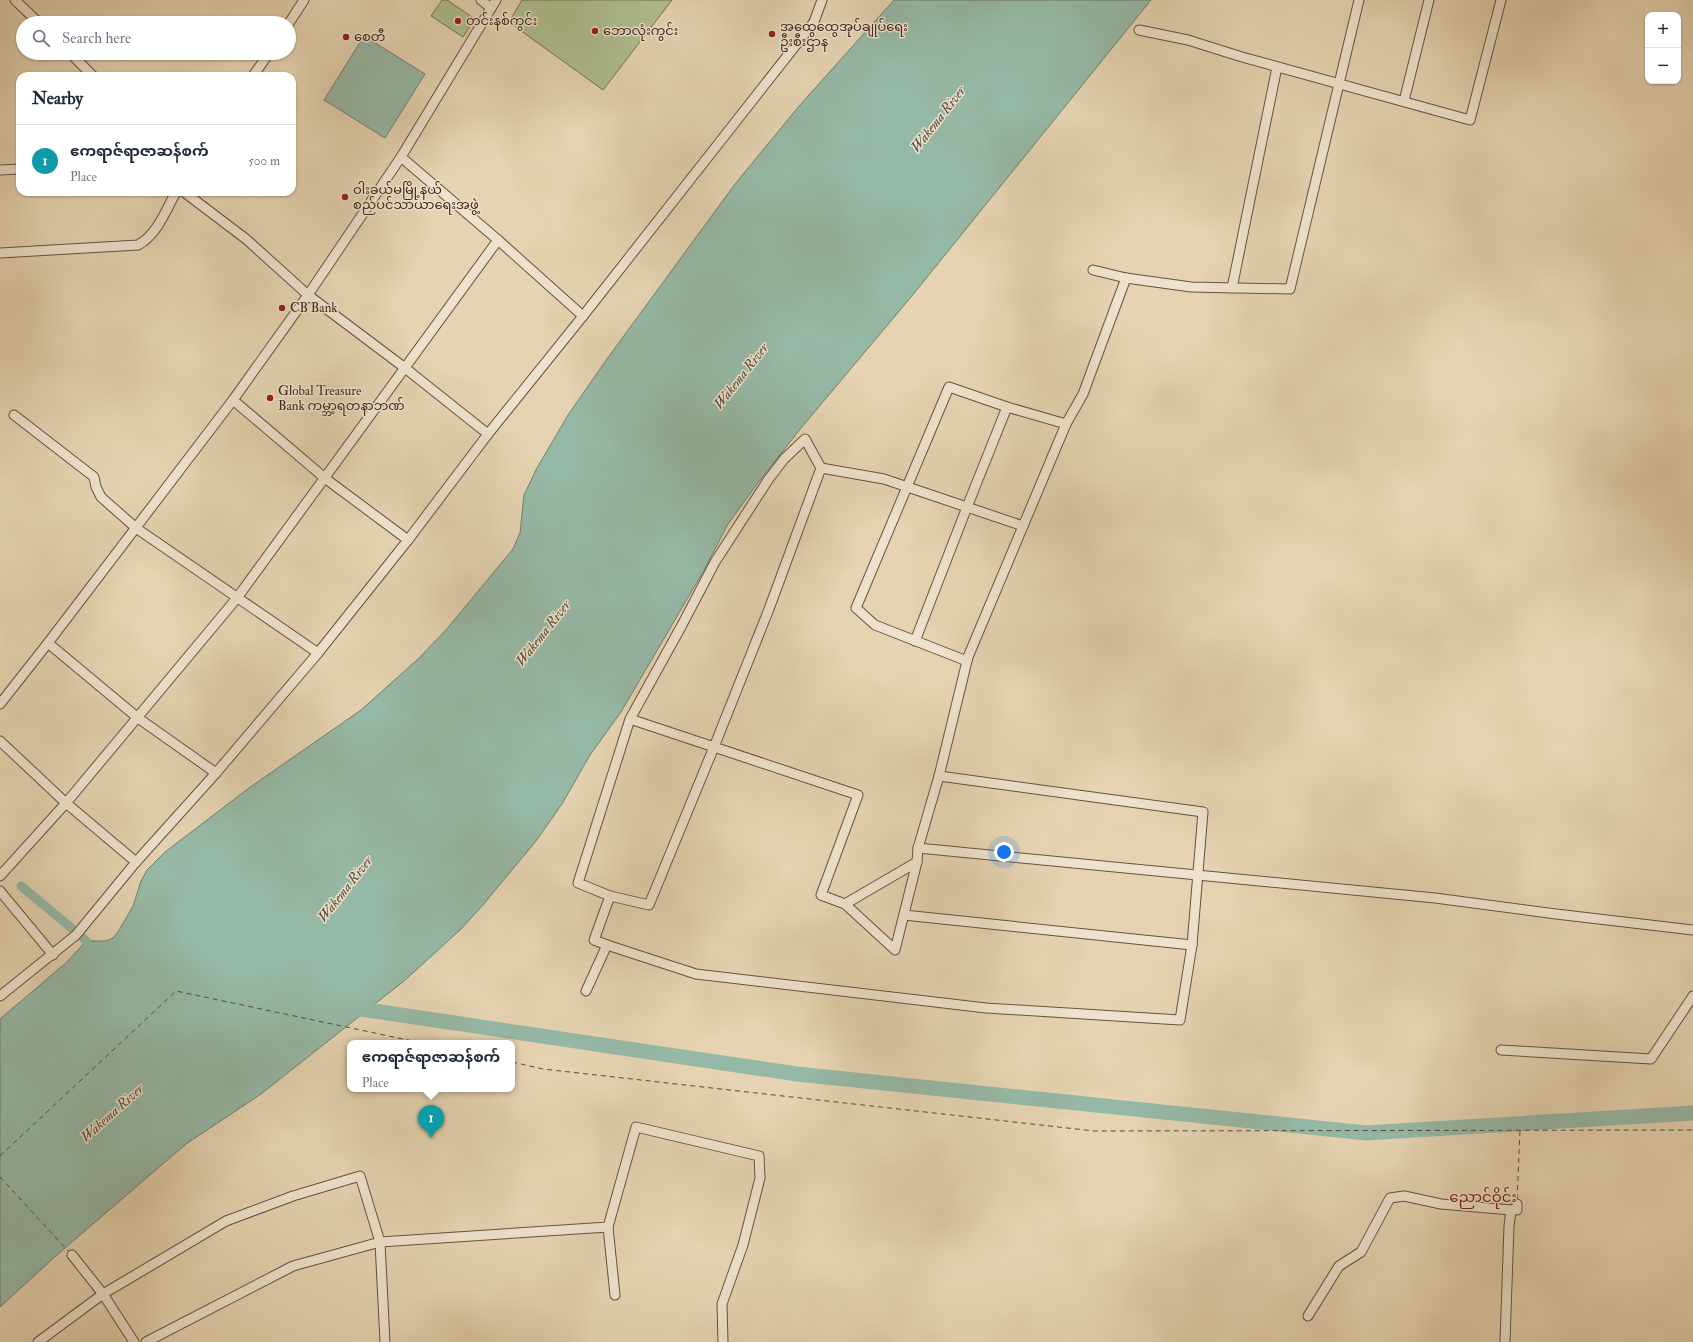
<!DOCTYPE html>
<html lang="en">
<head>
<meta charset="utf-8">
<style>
	body { margin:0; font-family:"IM FELL Double Pica","Noto Sans Myanmar",serif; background:#f6f6f7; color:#1f2937 }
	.controls { position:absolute; right:12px; top:12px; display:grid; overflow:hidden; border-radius:8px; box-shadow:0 1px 3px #0004 }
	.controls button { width:36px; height:36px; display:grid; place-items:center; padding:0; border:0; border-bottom:1px solid #e0e1e3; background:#fff; color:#1f2937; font:20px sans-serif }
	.you { position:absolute; left:1004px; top:852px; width:14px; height:14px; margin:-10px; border:3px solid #fff; border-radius:50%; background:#1a73e8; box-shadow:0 0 0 6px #1a73e833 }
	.badge { display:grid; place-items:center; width:26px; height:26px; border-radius:50%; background:#111827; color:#fff; font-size:13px; font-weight:700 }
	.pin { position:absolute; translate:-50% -33px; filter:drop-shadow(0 1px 2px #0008) }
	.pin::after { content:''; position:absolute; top:21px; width:14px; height:12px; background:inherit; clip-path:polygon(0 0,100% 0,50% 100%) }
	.popup { position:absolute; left:347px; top:1040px; width:168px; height:52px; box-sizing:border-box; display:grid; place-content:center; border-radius:8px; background:#fff; filter:drop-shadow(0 1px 3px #0005); font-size:13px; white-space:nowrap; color:#747a83 }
	.popup b { font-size:15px; color:#1f2937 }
	.popup::after { content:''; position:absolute; left:50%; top:100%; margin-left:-8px; border:8px solid transparent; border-top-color:#fff }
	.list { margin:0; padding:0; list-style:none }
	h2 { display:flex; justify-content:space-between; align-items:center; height:52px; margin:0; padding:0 16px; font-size:17px }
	h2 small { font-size:13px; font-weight:400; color:#747a83 }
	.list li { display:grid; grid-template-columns:26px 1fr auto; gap:12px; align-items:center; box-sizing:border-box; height:72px; padding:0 16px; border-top:1px solid #e0e1e3 }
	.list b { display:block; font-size:15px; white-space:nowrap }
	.list p { margin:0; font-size:13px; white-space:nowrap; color:#747a83 }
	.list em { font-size:13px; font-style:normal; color:#747a83 }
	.icon { flex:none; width:22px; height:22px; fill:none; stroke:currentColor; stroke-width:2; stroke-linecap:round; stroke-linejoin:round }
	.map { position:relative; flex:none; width:1693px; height:1342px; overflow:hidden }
	.search { position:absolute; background:#fff; box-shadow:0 1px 3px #0004; left:16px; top:16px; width:280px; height:44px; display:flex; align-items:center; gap:10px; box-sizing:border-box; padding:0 14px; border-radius:22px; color:#747a83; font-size:15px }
	.panel { position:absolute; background:#fff; box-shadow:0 1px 3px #0004; left:16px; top:72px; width:280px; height:124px; border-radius:12px }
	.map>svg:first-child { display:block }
	.green { fill:#afbe90; stroke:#777256 }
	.water { fill:#96b9a7; stroke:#737f6f }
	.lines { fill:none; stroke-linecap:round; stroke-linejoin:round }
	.canal { stroke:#96b9a7; stroke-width:9 }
	.river { stroke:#96b9a7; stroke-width:15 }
	.ferry { stroke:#554c3e; stroke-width:1; stroke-dasharray:5 4; stroke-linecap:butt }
	.minor-casing { stroke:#685240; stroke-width:11 }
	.minor { stroke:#eee2cc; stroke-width:9 }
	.poi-dot { fill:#8f2418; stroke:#eee2cc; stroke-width:1.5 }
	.labels { text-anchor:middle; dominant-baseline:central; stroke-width:3; stroke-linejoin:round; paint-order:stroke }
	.poi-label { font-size:13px; fill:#3f271b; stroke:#eee2cc; text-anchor:start }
	.water-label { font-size:14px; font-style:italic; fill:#554c3e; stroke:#eee2cc }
	.quarter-label { font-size:15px; fill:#7a1f14; stroke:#eee2cc }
</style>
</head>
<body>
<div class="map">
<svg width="1693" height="1342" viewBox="0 0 1693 1342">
	<rect width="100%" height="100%" fill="#e5d3b1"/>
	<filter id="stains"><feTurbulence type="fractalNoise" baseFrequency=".005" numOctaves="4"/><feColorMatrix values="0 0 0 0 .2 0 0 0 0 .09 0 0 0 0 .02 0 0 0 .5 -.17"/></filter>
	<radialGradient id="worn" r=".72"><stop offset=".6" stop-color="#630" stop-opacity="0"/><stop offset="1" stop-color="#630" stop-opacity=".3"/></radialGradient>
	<!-- green -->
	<g class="green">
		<polygon points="442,0 447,0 475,19 463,37 431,16"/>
		<polygon points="522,0 672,0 603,90 509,22"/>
	</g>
	<!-- water -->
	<g class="water">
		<polygon points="894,0 1151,0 911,297 801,428 757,484 728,524 703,572 621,712 590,755 562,804 536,841 482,906 461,929 404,981 261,1094 186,1144 58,1254 0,1307 0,1019 67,962 86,941 106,941 113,938 118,932 133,906 141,881 147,870 165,852 249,788 361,710 417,660 446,630 513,549 520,533 524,495 537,468 568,415 607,359 735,184 800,105"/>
		<polygon points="364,36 425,74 385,138 324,100"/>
	</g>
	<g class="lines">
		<!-- canal -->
		<g class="canal">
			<polyline points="21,886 75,931"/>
			<polyline points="80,935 86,941"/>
		</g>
		<!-- river -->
		<polyline class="river" points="347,1007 797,1074 1366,1133 1693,1113"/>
		<!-- ferry -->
		<g class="ferry">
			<polyline points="512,1062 543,1069 1094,1131 1693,1130"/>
			<polyline points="0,1156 176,991 422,1043"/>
			<polyline points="0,1177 69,1252"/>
			<polyline points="1517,1199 1520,1131"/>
		</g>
		<defs>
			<g id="minor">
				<polyline points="15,0 39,23"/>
				<polyline points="481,0 491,8"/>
				<polyline points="289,23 304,0"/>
				<polyline points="1139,30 1188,40 1242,57 1470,120 1501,0"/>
				<polyline points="70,53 93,76"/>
				<polyline points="253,76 269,53"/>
				<polyline points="1404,101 1429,0"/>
				<polyline points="401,157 498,240 583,316"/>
				<polyline points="0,170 20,169"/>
				<polyline points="184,192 246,239 308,295 405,368 488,434"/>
				<path d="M0 253 138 245C157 235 166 210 176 192"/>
				<polyline points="1093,270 1126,278 1191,287 1290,289 1359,0"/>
				<polyline points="1232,288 1277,67"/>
				<polyline points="233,400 326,479 408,540"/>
				<polyline points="14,415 94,477 96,487 101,497 136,528 318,653"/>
				<polyline points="821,468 769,609 714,747 858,795 821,895 845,904 917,862"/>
				<polyline points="915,641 967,507 1007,407"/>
				<polyline points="48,643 138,718 216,773"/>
				<polyline points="967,661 875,625 856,608 949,387 1007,407 1066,424"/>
				<polyline points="0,704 48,643 233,400 308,295 401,157 496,0"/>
				<polyline points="630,719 714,747 649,905 610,896 578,883 630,719 682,625 715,562 768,480 784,459 805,439 821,468 884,479 1023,526"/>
				<polyline points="0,741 66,803 136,862"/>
				<polyline points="918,848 1435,898 1556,914 1693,930"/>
				<polyline points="0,876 66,803 237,598 498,240"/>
				<polyline points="0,891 53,955"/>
				<polyline points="845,904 895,950 917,862 918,848 939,776 968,657 1066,424 1083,394 1126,278"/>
				<polyline points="904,915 1192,945"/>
				<polyline points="607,945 594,940 610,896"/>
				<polyline points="586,991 607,945 696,974 986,1008 1180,1020 1192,945 1203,812 939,776"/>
				<polyline points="0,996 76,935 136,862 216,773 318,653 408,540 488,434 583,316 814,22 822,0"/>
				<polyline points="1501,1050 1651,1059 1693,996"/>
				<polyline points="608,1227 615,1295"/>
				<polyline points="72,1255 103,1294 134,1342"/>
				<polyline points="1308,1316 1339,1266 1361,1252 1390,1198 1404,1196 1441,1204 1511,1210"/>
				<polyline points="38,1342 103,1294 226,1221 293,1196 360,1176 380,1242 293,1266 146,1342"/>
				<polyline points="385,1342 380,1242 608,1227 636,1127 759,1156 760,1178 743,1245 722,1304 723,1342"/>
				<polyline points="1505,1342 1509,1226 1511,1210 1517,1210 1517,1204"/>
			</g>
		</defs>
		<!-- minor casing -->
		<use href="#minor" class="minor-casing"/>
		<!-- minor -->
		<use href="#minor" class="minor"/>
	</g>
	<!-- markers -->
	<g class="poi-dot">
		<circle cx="458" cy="21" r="4"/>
		<circle cx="595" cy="31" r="4"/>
		<circle cx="772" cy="34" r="4"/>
		<circle cx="346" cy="37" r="4"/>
		<circle cx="345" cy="197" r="4"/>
		<circle cx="282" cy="308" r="4"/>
		<circle cx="270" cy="398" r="4"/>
	</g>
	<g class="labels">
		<!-- poi labels -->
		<g class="poi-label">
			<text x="466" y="21">တင်းနစ်ကွင်း</text>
			<text x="780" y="27">အထွေထွေအုပ်ချုပ်ရေး<tspan x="780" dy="15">ဦးစီးဌာန</tspan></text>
			<text x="603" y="31">ဘောလုံးကွင်း</text>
			<text x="354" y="37">စေတီ</text>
			<text x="353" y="190">ဝါးခယ်မမြို့နယ်<tspan x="353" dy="15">စည်ပင်သာယာရေးအဖွဲ့</tspan></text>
			<text x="290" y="308">CB Bank</text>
			<text x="278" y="391">Global Treasure<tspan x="278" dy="15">Bank ကမ္ဘာ့ရတနာဘဏ်</tspan></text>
		</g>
		<!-- water labels -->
		<g class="water-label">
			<text transform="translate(938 119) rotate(-52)">Wakema River</text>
			<text transform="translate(741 376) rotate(-52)">Wakema River</text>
			<text transform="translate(543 633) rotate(-52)">Wakema River</text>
			<text transform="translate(345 889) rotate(-52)">Wakema River</text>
			<text transform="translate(112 1113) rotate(-42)">Wakema River</text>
		</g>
		<!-- quarter labels -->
		<g class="quarter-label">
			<text x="1483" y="1197">ညောင်ဝိုင်း</text>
		</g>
	</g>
	<rect width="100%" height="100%" filter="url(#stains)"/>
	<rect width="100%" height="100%" fill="url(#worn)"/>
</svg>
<div class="controls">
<button>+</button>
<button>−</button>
</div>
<div class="you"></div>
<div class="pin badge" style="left:431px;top:1138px;background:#0f9aa8">1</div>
<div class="popup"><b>ဧကရာဇ်ရာဇာဆန်စက်</b>Place</div>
<div class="search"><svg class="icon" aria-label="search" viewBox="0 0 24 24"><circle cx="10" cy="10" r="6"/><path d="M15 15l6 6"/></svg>Search here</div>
<section class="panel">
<h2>Nearby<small></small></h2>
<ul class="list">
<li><span class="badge" style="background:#0f9aa8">1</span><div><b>ဧကရာဇ်ရာဇာဆန်စက်</b><p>Place</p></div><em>500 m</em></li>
</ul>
</section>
</div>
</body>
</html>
